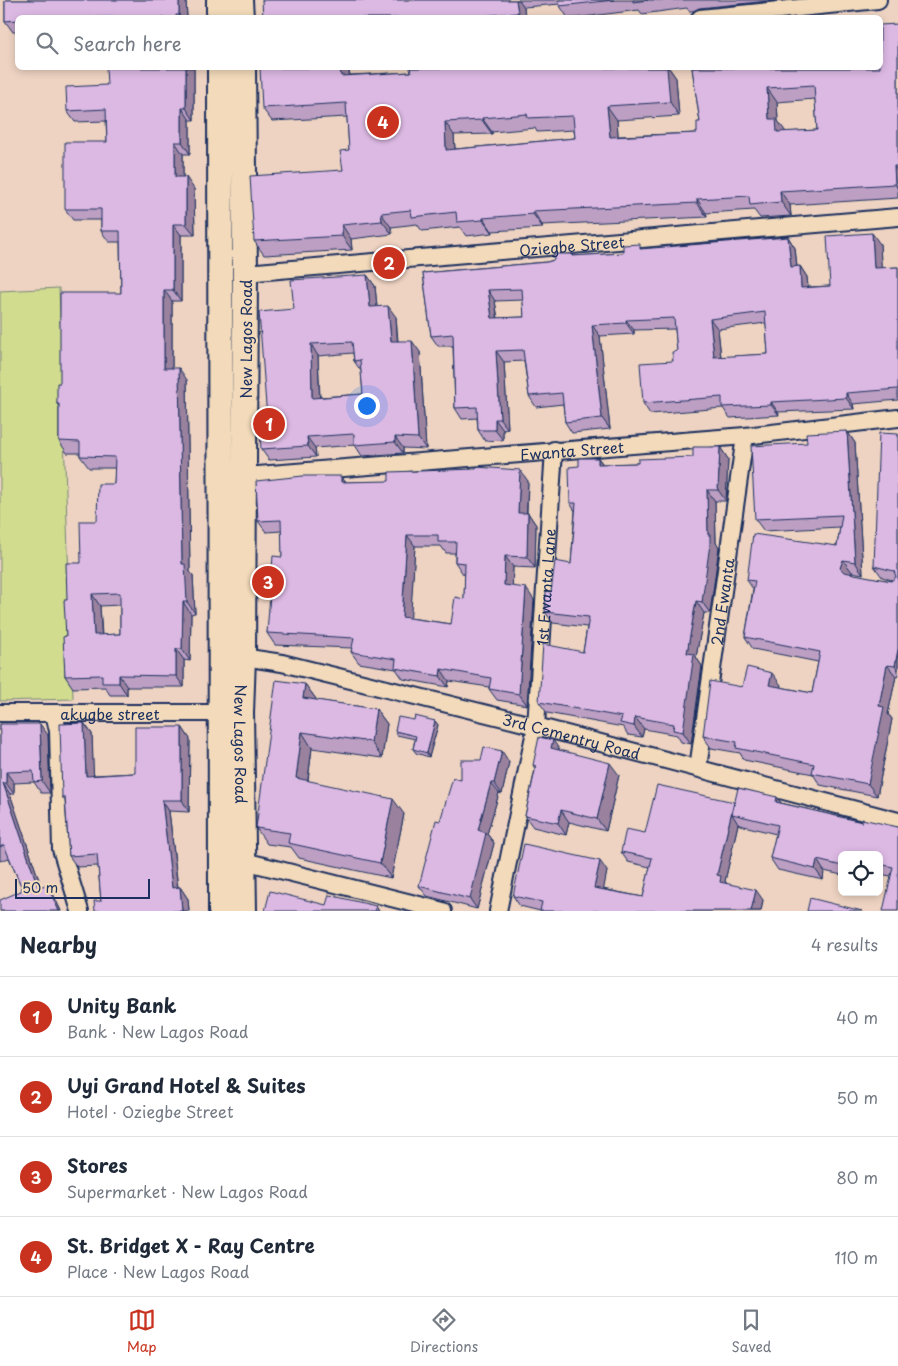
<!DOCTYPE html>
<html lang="en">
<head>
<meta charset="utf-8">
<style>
	body { margin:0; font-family:"Playpen Sans",sans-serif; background:#f6f6f7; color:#1f2937 }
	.controls { position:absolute; right:15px; bottom:15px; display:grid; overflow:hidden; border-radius:8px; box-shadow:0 2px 8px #0003 }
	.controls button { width:45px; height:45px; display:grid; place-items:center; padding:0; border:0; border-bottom:1px solid #e0e1e3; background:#fff; color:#1f2937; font:25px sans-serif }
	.scale { position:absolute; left:15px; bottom:12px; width:135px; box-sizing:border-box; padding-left:5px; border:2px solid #1b2f5e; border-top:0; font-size:14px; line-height:18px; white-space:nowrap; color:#1b2f5e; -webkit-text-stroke:4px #f2daba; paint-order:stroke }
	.you { position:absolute; left:366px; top:405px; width:18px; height:18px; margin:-12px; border:4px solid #fff; border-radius:50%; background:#1a73e8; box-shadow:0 0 0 8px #1a73e833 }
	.badge { display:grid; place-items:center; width:32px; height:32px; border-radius:50%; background:#c8321e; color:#fff; font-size:16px; font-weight:700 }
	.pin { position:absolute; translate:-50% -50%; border:2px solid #fff; box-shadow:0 1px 5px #0006 }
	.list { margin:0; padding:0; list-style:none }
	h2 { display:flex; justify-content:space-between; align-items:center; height:65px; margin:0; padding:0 20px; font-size:21px }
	h2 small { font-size:16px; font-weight:400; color:#747a83 }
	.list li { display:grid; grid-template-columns:32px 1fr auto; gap:15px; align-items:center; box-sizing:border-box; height:80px; padding:0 20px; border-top:1px solid #e0e1e3 }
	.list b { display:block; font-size:19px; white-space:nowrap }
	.list p { margin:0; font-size:16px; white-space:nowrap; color:#747a83 }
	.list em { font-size:16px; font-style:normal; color:#747a83 }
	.icon { flex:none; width:28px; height:28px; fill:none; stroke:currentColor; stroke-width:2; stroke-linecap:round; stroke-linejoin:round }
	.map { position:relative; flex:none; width:898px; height:911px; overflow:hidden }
	.search { position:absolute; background:#fff; box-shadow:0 2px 8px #0003; left:15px; right:15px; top:15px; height:55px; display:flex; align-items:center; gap:12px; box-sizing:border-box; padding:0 18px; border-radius:8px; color:#747a83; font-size:19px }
	.sheet { height:385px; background:#fff }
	nav { display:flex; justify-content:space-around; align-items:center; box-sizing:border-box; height:70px; border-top:1px solid #e0e1e3; background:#fff; font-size:14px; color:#747a83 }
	nav a { display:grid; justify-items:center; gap:2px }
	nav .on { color:#c8321e }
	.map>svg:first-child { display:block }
	.green { fill:#d1dc8f; stroke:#768676 }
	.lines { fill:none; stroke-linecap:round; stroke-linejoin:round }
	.minor-casing { stroke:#1b2f5e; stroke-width:20 }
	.secondary-casing { stroke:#1b2f5e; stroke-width:28 }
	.minor { stroke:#f2daba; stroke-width:16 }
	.secondary { stroke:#f2daba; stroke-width:24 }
	.wall { fill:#bd9fc3; stroke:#1b2f5e; fill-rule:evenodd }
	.shaded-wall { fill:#9a829f; stroke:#1b2f5e }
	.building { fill:#dcb9e3; stroke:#1b2f5e; fill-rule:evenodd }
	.labels { text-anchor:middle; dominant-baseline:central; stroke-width:4; stroke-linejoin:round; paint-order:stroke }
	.street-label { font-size:15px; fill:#1b2f5e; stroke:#f2daba }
</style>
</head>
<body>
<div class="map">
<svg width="898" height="911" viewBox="0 0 898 911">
	<rect width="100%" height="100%" fill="#eed3c2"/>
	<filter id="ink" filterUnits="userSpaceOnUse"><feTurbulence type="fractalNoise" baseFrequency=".02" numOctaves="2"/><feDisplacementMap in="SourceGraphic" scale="10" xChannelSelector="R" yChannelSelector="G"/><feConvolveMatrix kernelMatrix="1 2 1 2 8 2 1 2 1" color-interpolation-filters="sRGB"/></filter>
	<g filter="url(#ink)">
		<!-- green -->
		<polygon class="green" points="59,288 73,699 0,701 0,291"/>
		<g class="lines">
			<defs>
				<g id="minor">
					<polyline points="700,18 878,0"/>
					<path id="s1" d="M245 273 898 217"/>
					<path id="s2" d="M244 476 745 436 898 418"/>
					<path id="s3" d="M243 657 282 663 536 726 898 821"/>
					<path id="s4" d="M0 713H221"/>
					<polyline points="54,713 58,731 61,849 80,911"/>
					<path id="s5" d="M698 768 745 436"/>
					<polyline points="244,861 443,911"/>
					<path id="s6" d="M498 911 536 726 554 450"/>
				</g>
				<g id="secondary">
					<polyline points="219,0 219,18"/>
					<polyline points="240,0 241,18"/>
					<polyline points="220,68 221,911"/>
					<path id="s7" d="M243 68 245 273 243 657 241 713 244 911"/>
				</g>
			</defs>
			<!-- minor casing -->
			<use href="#minor" class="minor-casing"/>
			<!-- secondary casing -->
			<use href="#secondary" class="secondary-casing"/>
			<!-- minor -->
			<use href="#minor" class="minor"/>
			<!-- secondary -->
			<use href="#secondary" class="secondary"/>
		</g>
		<!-- wall -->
		<g class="wall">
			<polygon points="5,0 186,0 187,18 18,18 18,32 13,32 5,21"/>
			<polygon points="266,0 779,0 699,8 693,11 689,11 687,8 642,14 639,10 575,18 568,18 560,6 560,4 524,7 525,18 263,18"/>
			<path d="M898 24V198L790 205 791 216 760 218 754 210 706 213 707 217 542 225 543 228 492 231 493 233 466 236 460 227 422 231 417 224 391 227 392 234 351 239 352 250 264 255 254 241 343 170 349 150 347 117 272 121 262 108 349 70 350 75 411 72 410 68H669L676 78 679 116 617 120 618 136 697 133 700 122 692 68ZM815 99 817 130 785 132 778 121 777 102ZM535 128 537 132 574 130 575 138 455 149 454 135 492 134V132Z"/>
			<path d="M194 68V120H190V154H183V177L194 189 195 235H181V301H172V368L187 380 190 572 193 575 195 613 191 614 190 661 184 660V687H127V695H110L105 687 73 688 65 676 67 600 81 563 97 521 114 484 115 468H89L80 456V453H67L59 441V407L57 404 60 383 121 293 120 242H109L101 231V220H73L65 209 107 142 106 121 75 122 67 111 107 85ZM120 605V634L102 635 100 606Z"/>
			<path d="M788 237 795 248 797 267 800 266 807 277 808 287 830 286 880 244 881 268 898 267V400L853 404 854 409 778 412 779 415 730 418 723 408 650 414 643 403 673 361 677 351 675 329 634 330V334L600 336 610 429 572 433 565 422 563 404 536 407 529 396 524 361 504 362 508 429 503 430V440L485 441 478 430 477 418 462 419 455 408 453 346H438L431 336 423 273 547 262 572 254 574 256 623 253 643 248ZM523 300 524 317 498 318 495 301ZM766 323 768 354 721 357 718 329Z"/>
			<path d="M367 275 375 286 377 307 396 317 398 341 420 352 426 449 403 448V453L362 456 355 445 315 448 316 457 269 460 261 449 268 432 294 309ZM353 353 354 361 361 371 363 394 320 397 318 356Z"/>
			<polygon points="847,431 855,443 863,574 852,572 851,574 891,581 892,580 882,577 874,566 898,434 898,677 896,676 888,714 892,719 877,796 820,785 813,774 744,760 740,753 711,748 703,736 742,687 781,685 780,687 812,693 818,662 753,649 745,637 753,589 747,580 837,546 840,527 764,531 755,519 807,443"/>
			<polygon points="720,447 728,459 726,501 715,501 716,543 719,547 718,555 710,613 704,613 696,657 702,666 691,744 681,742 677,735 644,729 642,737 628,735 623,727 547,713 539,702 583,652 587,627 553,623 545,612 551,592 571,564 575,511 570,503 579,466 598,458 603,464 638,463 693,457"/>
			<path d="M528 481 527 513H528L536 525 535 568 513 567 512 586 534 600 527 705 497 700 489 689V687L449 681 448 687 403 679 396 669 359 663 351 652 352 648 275 645 267 633 282 557V531L266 532 258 521 345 482ZM415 546H441L446 553H455V562L463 574H465L464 599 451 624 410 618Z"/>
			<polygon points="305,684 316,699 315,700 376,709 387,724 382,758 312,748 308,781 404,814 391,878 299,858 291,847 267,844 256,828"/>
			<polygon points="414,720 435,721 438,725 429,757 416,753 413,749 415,739 397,735 395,731"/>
			<polygon points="84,723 92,734 93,775 135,773 182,727 190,739 189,812 169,811 178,887 180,887 188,899 189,911 95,911 101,901 98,866 77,867 69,856 65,801 62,797"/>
			<polygon points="0,724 48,735 50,793 41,793 34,782 14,783 14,794 10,794 41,886 47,885 54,896 61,911 0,911 21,891 22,888 9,858 0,861"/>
			<polygon points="560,751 619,775 606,831 569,822 566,835 533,827 525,816 535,769 533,765"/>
			<polygon points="509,762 502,794 499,793 487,834 494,843 477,909 427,896 419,886 461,780"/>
			<polygon points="777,797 781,803 862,822 898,827 898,911 891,876 879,874 879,855 842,855 842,875 824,871 823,880 778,870 770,858 776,834 740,825 738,824 725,881 727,884 763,900 761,911 540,911 520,906 513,896 607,871 603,889 643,897 650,867 628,862 621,852 645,833 734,803"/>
		</g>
		<!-- shaded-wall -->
		<g class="shaded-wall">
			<polygon points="179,0 186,0 187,18 181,18 179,15"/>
			<polygon points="516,0 519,0 524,7 525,18 521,18 518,13"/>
			<polygon points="186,68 194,68 194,120 186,108"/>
			<polygon points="340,68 347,68 349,70 350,89 341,76"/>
			<polygon points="663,68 669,68 676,78 679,116 670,102"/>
			<polygon points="767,88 777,102 778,121 786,132 787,146 769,119"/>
			<polygon points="607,106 617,120 619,150 610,137"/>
			<polygon points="182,108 190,120 190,154 182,142"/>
			<polygon points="482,118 492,132 492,134 482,120"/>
			<polygon points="445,122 454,135 456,164 446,150"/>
			<polygon points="175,142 183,154 183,189 175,177"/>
			<polygon points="894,166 898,172 898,189 895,184"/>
			<polygon points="186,177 194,189 195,235 186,224"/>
			<polygon points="780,191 790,205 791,216 781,202"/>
			<polygon points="697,199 706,213 707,217 697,203"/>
			<polygon points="533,211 542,225 543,228 533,214"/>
			<polygon points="381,213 391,227 392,234 382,221"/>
			<polygon points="483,218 492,231 493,233 483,220"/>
			<polygon points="173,224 181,235 181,301 173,290"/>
			<polygon points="342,225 351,239 352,250 342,236"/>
			<polygon points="872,233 880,244 882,279 874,268"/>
			<polygon points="788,237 795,248 798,278 791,267"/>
			<polygon points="800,266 807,277 809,298 801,288"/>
			<polygon points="367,275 375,286 378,318 370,307"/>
			<polygon points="164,290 172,301 172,380 164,368"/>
			<polygon points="488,290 495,301 499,329 492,318"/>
			<polygon points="388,306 396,317 398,352 391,341"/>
			<polygon points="710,319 718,329 722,368 714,357"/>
			<polygon points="626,320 634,330 634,334 626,323"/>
			<polygon points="592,325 600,336 610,429 602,418"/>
			<polygon points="412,341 420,352 426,449 418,438"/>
			<polygon points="311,344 318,356 320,409 312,398"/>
			<polygon points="496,351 504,362 508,429 500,419"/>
			<polygon points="179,368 187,380 190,572 193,575 195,613 187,602 182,564"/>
			<polygon points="846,393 853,404 854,409 846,398"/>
			<polygon points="771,402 778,412 779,415 771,405"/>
			<polygon points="495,419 503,430 503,440 495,430"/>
			<polygon points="847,431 855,443 863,574 855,562"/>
			<polygon points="307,437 315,448 316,457 308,446"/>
			<polygon points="395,437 403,448 403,453 395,442"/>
			<polygon points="720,447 728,459 726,501 718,490"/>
			<polygon points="598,458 606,469 598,464"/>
			<polygon points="520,470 528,481 526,524 518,513"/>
			<polygon points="341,476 349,487 341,482"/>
			<polygon points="707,490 715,501 716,543 719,547 710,613 702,602 708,535"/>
			<polygon points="528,513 536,525 535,568 527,557"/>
			<polygon points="407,535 415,546 410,628 402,617"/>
			<polygon points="505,556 513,567 512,596 504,585"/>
			<polygon points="843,560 852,572 848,580 840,568"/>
			<polygon points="526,588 534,600 527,705 519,694"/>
			<polygon points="92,594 100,606 102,647 94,635"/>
			<polygon points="696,601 704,613 696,657 702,666 691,744 683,732 687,653"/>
			<polygon points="183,602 191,614 190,661 182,649"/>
			<polygon points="176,649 184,660 184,687 176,676"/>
			<polygon points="898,649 898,670 895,666"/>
			<polygon points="887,665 896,676 888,714 892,719 877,796 868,784 879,706"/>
			<polygon points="441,669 449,681 448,687 440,676"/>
			<polygon points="772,673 781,685 778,697 769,685"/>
			<polygon points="119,675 127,687 127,695 119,683"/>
			<polygon points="305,684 316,699 313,714 303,698"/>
			<polygon points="376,709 387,724 382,758 371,742"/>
			<polygon points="635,717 644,729 642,737 634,726"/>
			<polygon points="435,721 438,725 429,757 427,753"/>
			<polygon points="84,723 92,734 94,787 86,776"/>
			<polygon points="40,724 48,735 50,793 42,781"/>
			<polygon points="182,727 190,739 189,812 182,800"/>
			<polygon points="302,732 312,748 306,794 296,778"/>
			<polygon points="553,740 561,752 551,748"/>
			<polygon points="502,751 509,762 502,794 494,783"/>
			<polygon points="610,763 619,775 606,831 597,819"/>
			<polygon points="6,772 14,783 14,794 6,783"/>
			<polygon points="3,783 10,794 45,898 38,887"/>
			<polygon points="491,783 499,793 487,834 494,843 477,909 470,899 478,830"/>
			<polygon points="777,797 785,809 776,802"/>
			<polygon points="393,799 404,814 391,878 380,863"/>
			<polygon points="162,800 169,811 179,899 172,888"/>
			<polygon points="734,802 741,812 732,814 738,824 725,881 728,886 720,882 717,875"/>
			<polygon points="561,810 569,822 566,835 558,823"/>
			<polygon points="817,860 824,871 823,880 815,869"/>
			<polygon points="600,861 607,871 602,898 594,888"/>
			<polygon points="47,885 54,896 61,911 59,911"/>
			<polygon points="180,887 188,899 189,911 182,911"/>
			<polygon points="756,890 763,900 761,911 751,911"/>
			<polygon points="376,906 379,911 374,911"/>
		</g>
		<!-- building -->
		<g class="building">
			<polygon points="5,0 179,0 179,15 176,15 176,18 125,18 125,17 18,18 18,20 5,21"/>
			<polygon points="262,0 516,0 518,13 452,18 263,18"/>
			<polygon points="559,0 614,0 560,6"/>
			<polygon points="633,0 648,0 633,2"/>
			<path d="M898 24V166H894L895 184 780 191 781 202 750 205 749 196 697 199V203L533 211V214L483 218V220L457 222 456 212 412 217 411 210 381 213 382 221 342 225V236L254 241 250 176 343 170 340 151 349 150 346 103 262 108 260 68H340L341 76 411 72 410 68H667L670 102 607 106 610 137 697 133V122H700L692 68H880V25ZM814 85 817 130 777 132 776 119H769L767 88ZM527 114 528 118 573 116 575 138 446 150 445 122 482 120V118Z"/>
			<path d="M106 68H186V108H182V142H175V177H186V224H173V290H164V368H179L182 564H185L187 602H183L182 649H176V676L119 675V683H102V675L65 676 63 637 66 636 64 600H67L66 563H81L80 521H97L98 484H114L115 457 80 456V442L59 441V404H57V383H60V293H121L120 231H101V209H65V142H107L106 109 67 111 66 87 107 85ZM120 593V634L94 635 92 594Z"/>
			<path d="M872 233 874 268 898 267V389L846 393V398L771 402V405L722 407V397L643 403 640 363 673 361 672 352 677 351 674 318 626 320V323L592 325 602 418 565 422 562 393 529 396 523 350 496 351 500 419H495V430H478L477 407 455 408 453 334 431 336 423 273 547 262 554 260V254H572V256L623 253V245L640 244V249L788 237 791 267 800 266 801 288 830 286 827 236ZM522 289 524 317 492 318 488 290ZM765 312 768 354 714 357 710 319Z"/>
			<path d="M367 275 370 307 388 306 391 341H412L418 438 395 437V442L354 445V434L307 437 308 446 261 449 260 432H268L259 312 294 309 291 280ZM352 342 354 361 360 360 363 394 312 398 311 344Z"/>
			<polygon points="847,431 855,562 843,560 840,568 844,572 891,581 896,577 894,571 874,566 879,433 898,434 898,649 895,666 887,665 879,706 884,707 868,784 812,773 814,764 736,748 737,742 703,736 710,681 742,687 747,667 772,673 769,685 812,693 820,652 745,637 755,581 747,580 753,534 837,546 842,515 755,519 751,446 807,443 806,433"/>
			<polygon points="693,447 720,447 718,490 707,490 708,535 710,535 710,544 702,602 696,601 687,653 694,654 683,732 673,730 674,724 635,717 634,726 620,723 622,717 539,702 543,644 583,652 589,617 545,612 546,591 551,592 555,561 571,564 576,503 570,503 569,467 579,466 579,458 598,458 598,464 638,463 638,459 693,457"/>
			<path d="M476 467 520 470 518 513H528L527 557 505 556 504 585 526 588 519 694 489 689 491 678 441 669 440 676 395 668 396 659 351 652 354 638 267 633 273 556 282 557 281 520 258 521 256 481 303 476H341V482L389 481V472L476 469ZM407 535H438V542H456L455 562 465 563 464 599 455 597 451 624 402 617Z"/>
			<polygon points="276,680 305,684 303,698 376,709 371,742 302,732 296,778 393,799 380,863 288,843 290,833 256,828"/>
			<polygon points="415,716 435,721 427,753 413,749 416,736 395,731 398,717 414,720"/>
			<polygon points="84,723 86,776 135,773 135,727 182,727 182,800 162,800 172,888 180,887 182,911 95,911 94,901 101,901 97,854 69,856 65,797 62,797 60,724"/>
			<polygon points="0,724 40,724 42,781 34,782 33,771 6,772 6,783 3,783 38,887 47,885 59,911 0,911 0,900 21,891 22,888 4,845 0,847"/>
			<polygon points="539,737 553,740 551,748 610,763 597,819 561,810 558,823 525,816 536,766 533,765"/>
			<polygon points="484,747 502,751 494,783 491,783 478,830 486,833 470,899 419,886 436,820 440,821 453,778 461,780 461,760 481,760"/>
			<polygon points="657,785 734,802 717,875 721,876 720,882 756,890 751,911 540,911 542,902 513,896 524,844 600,861 594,888 643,897 652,858 621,852 626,829 645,833"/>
			<polygon points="738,788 777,797 776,802 862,822 862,819 898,827 898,911 883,911 893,867 879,864 879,855 842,855 842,866 817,860 815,869 770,858 778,825 732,814"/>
			<polygon points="270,891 326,905 329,895 376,906 374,911 265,911"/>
			<polygon points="810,898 862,911 807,911"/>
		</g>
	</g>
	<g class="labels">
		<!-- street labels -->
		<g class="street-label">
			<text stroke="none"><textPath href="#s1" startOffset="328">Oziegbe Street</textPath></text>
			<text transform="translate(245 339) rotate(-90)">New Lagos Road</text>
			<text stroke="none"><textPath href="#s2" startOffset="329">Ewanta Street</textPath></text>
			<text stroke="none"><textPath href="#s6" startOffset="328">1st Ewanta Lane</textPath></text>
			<text stroke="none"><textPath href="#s5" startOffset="168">2nd Ewanta</textPath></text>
			<text stroke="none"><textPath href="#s4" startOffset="110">akugbe street</textPath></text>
			<text stroke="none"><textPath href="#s3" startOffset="338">3rd Cementry Road</textPath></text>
			<text stroke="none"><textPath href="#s7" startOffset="676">New Lagos Road</textPath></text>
		</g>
	</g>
</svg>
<div class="controls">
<button><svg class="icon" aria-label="locate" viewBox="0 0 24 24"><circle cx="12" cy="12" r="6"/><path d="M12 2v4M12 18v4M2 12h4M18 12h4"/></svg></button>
</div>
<div class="scale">50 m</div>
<div class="you"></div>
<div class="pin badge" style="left:269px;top:424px">1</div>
<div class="pin badge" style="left:389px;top:263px">2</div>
<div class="pin badge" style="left:268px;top:582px">3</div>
<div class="pin badge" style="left:383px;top:122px">4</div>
<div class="search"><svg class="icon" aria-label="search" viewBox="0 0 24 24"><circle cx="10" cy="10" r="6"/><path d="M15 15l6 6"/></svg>Search here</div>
</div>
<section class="sheet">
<h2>Nearby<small>4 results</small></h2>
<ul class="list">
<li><span class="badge">1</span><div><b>Unity Bank</b><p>Bank · New Lagos Road</p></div><em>40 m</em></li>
<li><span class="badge">2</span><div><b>Uyi Grand Hotel &amp; Suites</b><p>Hotel · Oziegbe Street</p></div><em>50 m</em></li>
<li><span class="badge">3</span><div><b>Stores</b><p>Supermarket · New Lagos Road</p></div><em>80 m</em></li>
<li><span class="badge">4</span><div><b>St. Bridget X - Ray Centre</b><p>Place · New Lagos Road</p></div><em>110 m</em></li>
</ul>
</section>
<nav>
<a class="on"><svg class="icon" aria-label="map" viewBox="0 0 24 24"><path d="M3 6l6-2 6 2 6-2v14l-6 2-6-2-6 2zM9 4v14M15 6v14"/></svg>Map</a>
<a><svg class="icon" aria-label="directions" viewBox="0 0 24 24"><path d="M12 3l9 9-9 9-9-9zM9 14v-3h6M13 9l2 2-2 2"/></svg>Directions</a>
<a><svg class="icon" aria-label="saved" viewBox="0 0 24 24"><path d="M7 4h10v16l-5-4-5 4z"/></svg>Saved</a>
</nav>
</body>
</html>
